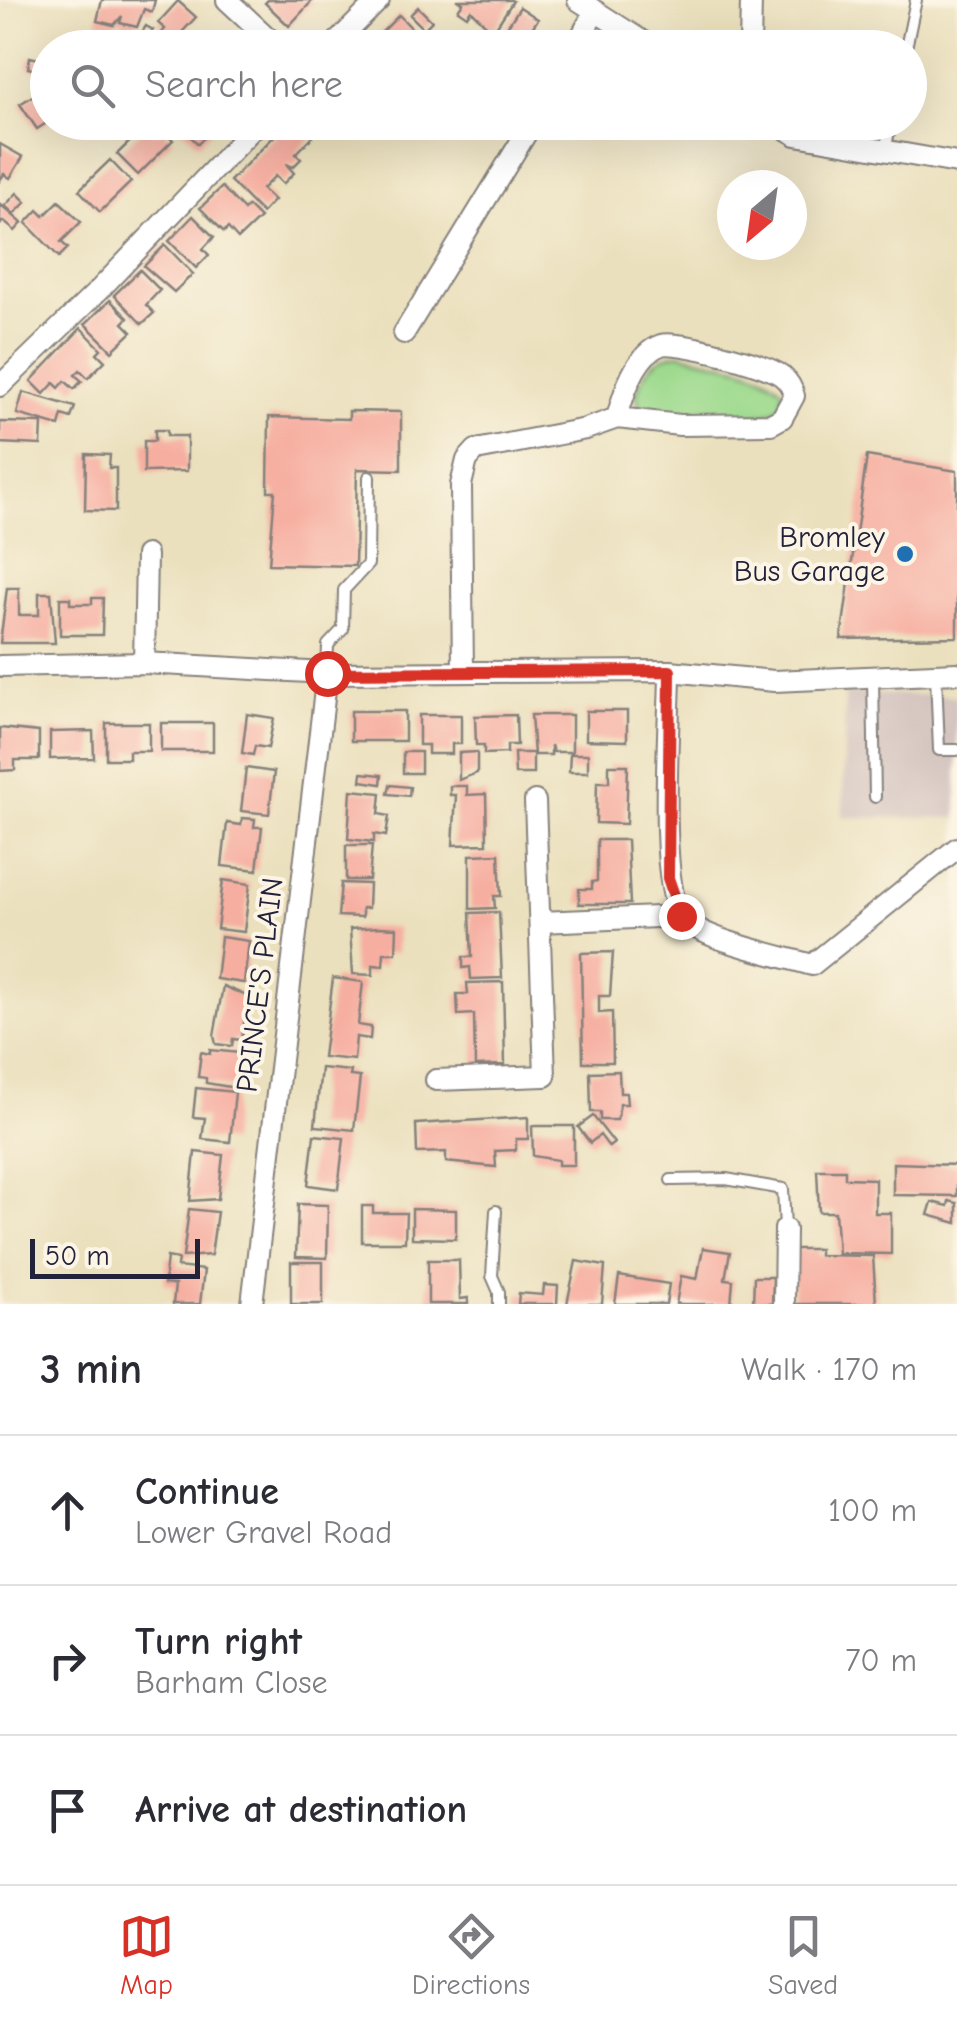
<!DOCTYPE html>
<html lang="en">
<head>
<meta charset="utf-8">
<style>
	body { margin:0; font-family:"Comic Neue",sans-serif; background:#f7f7f7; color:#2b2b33 }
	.compass { position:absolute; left:717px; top:170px; width:90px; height:90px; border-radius:50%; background:#fff; box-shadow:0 10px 40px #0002; rotate:209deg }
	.scale { position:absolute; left:30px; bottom:25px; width:170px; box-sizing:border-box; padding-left:10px; border:5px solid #22223b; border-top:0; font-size:28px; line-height:35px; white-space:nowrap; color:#22223b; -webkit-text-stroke:8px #fcf5e5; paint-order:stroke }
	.stop { position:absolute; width:30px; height:30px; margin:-22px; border:8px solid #d93025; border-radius:50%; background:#fff }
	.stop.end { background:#d93025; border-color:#fff; box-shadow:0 2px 10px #0008 }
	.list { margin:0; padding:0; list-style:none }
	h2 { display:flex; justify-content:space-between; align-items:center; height:130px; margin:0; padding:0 40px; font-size:42px }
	h2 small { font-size:32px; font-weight:400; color:#7c7c81 }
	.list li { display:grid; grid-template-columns:65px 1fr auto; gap:30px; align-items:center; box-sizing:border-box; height:150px; padding:0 40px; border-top:2px solid #e1e1e2 }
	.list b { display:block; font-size:38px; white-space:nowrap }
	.list p { margin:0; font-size:32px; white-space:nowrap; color:#7c7c81 }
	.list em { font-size:32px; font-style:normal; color:#7c7c81 }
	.icon { flex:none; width:55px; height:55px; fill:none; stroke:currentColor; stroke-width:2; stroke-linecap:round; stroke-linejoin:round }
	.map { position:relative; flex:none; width:957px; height:1304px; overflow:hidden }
	.search { position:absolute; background:#fff; box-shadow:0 10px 40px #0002; left:30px; right:30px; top:30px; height:110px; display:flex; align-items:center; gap:25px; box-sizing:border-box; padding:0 35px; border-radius:55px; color:#7c7c81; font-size:38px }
	.sheet { height:580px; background:#fff }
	nav { display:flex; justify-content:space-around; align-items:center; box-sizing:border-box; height:140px; border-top:2px solid #e1e1e2; background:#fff; font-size:28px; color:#7c7c81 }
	nav a { display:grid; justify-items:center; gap:5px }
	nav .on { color:#d93025 }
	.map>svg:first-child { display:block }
	.industrial { fill:#d0c0bc }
	.green { fill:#9eda8e; stroke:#607e64; stroke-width:2.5 }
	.building { fill:#f6aea0 }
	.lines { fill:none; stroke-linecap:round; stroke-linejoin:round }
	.service-casing { stroke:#86817c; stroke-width:14 }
	.minor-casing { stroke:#86817c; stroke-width:24 }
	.service { stroke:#fff; stroke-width:10 }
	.minor { stroke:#fff; stroke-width:20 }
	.route { stroke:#d93025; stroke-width:12 }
	.poi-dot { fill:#1f6fb2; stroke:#fcf5e5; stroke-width:4 }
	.labels { text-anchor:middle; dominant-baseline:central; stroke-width:8; stroke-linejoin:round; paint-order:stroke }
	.poi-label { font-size:30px; fill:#22223b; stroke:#fcf5e5; text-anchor:end }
	.street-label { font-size:30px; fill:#22223b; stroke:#fcf5e5 }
</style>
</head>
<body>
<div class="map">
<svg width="957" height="1304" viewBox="0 0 957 1304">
	<rect width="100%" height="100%" fill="#fcf5e5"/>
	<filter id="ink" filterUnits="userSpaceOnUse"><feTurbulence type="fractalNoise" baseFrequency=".01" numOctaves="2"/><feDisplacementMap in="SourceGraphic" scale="20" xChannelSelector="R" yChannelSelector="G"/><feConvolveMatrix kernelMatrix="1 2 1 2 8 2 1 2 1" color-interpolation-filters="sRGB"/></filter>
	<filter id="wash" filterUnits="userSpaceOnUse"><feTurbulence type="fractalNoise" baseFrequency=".0048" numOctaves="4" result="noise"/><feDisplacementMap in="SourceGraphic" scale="40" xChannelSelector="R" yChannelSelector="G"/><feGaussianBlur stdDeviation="2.25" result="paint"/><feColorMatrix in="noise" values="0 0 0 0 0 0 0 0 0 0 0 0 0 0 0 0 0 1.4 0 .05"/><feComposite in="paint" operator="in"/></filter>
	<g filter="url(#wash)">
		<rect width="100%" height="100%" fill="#ebe0bd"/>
		<!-- industrial -->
		<polygon class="industrial" points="845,693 957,696 957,818 843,817"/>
		<!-- green -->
		<path class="green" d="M679 353C711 364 758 364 783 390L781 407C752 426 676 414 641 410L636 395C643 373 654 356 679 353Z"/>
		<g id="blocks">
			<!-- building -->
			<g class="building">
				<polygon points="102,0 155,0 152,12 144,9 137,27 120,23 122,16 114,25 97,21"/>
				<polygon points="268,0 313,0 289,26 265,3"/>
				<polygon points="457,0 511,0 513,1 493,32 471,10 467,16 458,10 463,3"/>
				<polygon points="178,1 196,17 172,43 161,34 165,29 158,23"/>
				<polygon points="418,7 432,21 424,29 410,15"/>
				<polygon points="520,7 538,19 523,42 505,30"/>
				<polygon points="399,15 419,36 407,48 366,48"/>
				<polygon points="146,26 153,30 143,45 136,41"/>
				<polygon points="30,57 48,61 48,73 28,68"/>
				<polygon points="37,93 44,103 48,100 48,122 37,129 20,104"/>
				<polygon points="183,122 219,122 198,144 180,126"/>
				<polygon points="288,122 299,122 313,136 296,154 301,159 293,167 286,164 294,173 283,184 275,176 262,189 274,200 262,213 230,181"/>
				<polygon points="314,122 340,122 330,132"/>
				<polygon points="147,125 155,134 161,128 173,140 138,175 117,154"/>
				<polygon points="0,144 23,157 10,178 4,174 0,180"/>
				<polygon points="110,160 131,182 100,212 79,190"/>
				<polygon points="222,187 244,210 248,206 260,218 238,239 228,228 224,232 200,208"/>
				<polygon points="17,193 26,202 14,214 5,206"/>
				<polygon points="59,201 81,222 61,242 68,248 59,257 26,223 38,210 44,216"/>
				<polygon points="0,204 22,223 15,231 3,221 0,225"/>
				<polygon points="193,216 214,237 203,249 209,255 196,268 169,241"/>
				<polygon points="165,245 193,274 174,292 144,266"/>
				<polygon points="140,270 160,290 146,305 154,313 142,324 114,295"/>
				<polygon points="110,300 128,318 123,323 132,332 112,351 85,324"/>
				<polygon points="81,328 101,349 97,353 105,361 88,378 80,370 75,375 82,381 74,389 65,381 59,388 54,383 44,394 31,381"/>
				<polygon points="23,392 75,407 71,418 62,415 59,426 17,414"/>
				<polygon points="349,411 401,412 401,470 357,469 355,566 269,564 275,491 268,491 269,417 349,419"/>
				<polygon points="0,422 42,423 41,445 0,443"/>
				<polygon points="155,430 167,430 167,436 187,436 187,471 144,472 144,441 155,441"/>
				<polygon points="86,454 110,455 109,468 116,468 116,511 85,510"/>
				<polygon points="867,456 957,471 957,637 841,639"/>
				<polygon points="7,588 19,588 19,615 39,615 39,593 51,593 55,643 0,643"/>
				<polygon points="60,598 70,598 70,604 92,604 92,598 103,598 102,635 60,635"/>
				<rect x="351" y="711" width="54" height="30"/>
				<polygon points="586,711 627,711 627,741 586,740"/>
				<polygon points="247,714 274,718 268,748 255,746 253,755 242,753"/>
				<polygon points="419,715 461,715 461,744 452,744 452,754 428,754 428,745 419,745"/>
				<polygon points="516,715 517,745 507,745 507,753 484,754 484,745 476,745 475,716"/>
				<polygon points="531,715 572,715 572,752 553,752 551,745 551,755 534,755"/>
				<polygon points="106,723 149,723 149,751 129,751 129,759 106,759"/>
				<rect x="161" y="723" width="52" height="28"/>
				<polygon points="0,728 39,732 39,760 15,760 15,770 0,771"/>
				<polygon points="93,731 94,758 50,759 50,732"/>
				<rect x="403" y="752" width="18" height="21"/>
				<polygon points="477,752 477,773 459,780 459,753"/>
				<polygon points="514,753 533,753 533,774 515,774"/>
				<polygon points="570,754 588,754 588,772 569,772"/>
				<polygon points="609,765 628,765 626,824 596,823 597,782 609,782"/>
				<polygon points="246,768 274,772 269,814 241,811"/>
				<polygon points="362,773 382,775 381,784 361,781"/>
				<polygon points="390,785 410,787 409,796 388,794"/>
				<polygon points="450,786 467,786 467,795 486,794 487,844 453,845 456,795 450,795"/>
				<polygon points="351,790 381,793 379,814 389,816 386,836 374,834 374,842 348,839"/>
				<polygon points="242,818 255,819 254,827 262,827 257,870 222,866 227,823 241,825"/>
				<polygon points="597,840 627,840 630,904 579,904 579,889 592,889 592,882 597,881"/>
				<polygon points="346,845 372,845 369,880 346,880"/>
				<polygon points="499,854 501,896 494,896 495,908 470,909 470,855"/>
				<polygon points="223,880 250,884 244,932 217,929"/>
				<polygon points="341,883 369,884 368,908 362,908 362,917 338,916"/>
				<polygon points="499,912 502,978 471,979 470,967 463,968 463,957 472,957 470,913"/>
				<polygon points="379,927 397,928 396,953 384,953 383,966 373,965 373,975 353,974 350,929"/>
				<polygon points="221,937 249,941 244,983 216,979"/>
				<polygon points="613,952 610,996 599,996 599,1013 612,1012 613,1062 583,1062 581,953"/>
				<polygon points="333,978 363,982 358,1025 371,1027 370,1039 356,1037 354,1060 323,1057"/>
				<polygon points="503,982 505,1065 475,1066 474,1014 458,1015 457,994 468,994 467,983"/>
				<polygon points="223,986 247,996 242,1040 233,1039 232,1046 216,1044 214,1036"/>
				<polygon points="210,1050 240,1053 236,1088 206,1083 206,1078 198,1077 201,1052 210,1054"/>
				<polygon points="321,1068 351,1071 350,1076 360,1077 354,1130 315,1126"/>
				<polygon points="619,1071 620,1093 626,1093 627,1104 620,1104 617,1120 600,1120 600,1112 591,1112 590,1072"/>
				<polygon points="196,1088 235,1092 230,1142 202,1139 205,1118 193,1117"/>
				<polygon points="593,1116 614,1143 609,1147 600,1135 590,1143 578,1127"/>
				<polygon points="528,1117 528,1139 516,1139 516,1150 495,1151 496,1167 446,1162 446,1152 417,1153 416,1124"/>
				<polygon points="532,1126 574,1126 574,1165 558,1165 558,1160 533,1156"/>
				<polygon points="314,1135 344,1138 338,1189 308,1185"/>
				<polygon points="195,1152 223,1155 218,1199 190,1201"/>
				<polygon points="893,1163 957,1165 957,1196 893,1195"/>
				<polygon points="817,1170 845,1170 845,1178 875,1179 875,1213 891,1213 891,1254 838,1253 835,1212 819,1212"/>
				<polygon points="949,1201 957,1203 957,1223 928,1215 932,1202 948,1206"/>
				<polygon points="298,1204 328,1205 327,1258 296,1257"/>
				<polygon points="362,1206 373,1206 373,1213 406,1213 405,1242 362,1242"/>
				<polygon points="189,1209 217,1212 211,1255 183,1257"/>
				<polygon points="412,1209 456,1210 456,1239 412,1238"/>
				<polygon points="703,1248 730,1252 725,1279 733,1280 731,1304 676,1304 681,1276 697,1279"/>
				<polygon points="794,1249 819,1249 819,1255 873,1256 876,1304 793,1304"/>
				<polygon points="167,1257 178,1259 177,1267 204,1270 200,1304 173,1304 175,1285 164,1284"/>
				<polygon points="428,1260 459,1260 460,1299 468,1298 468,1304 428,1304"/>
				<polygon points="576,1261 605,1266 602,1304 567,1304"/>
				<rect x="291" y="1262" width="32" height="42"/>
				<polygon points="619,1276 669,1284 666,1304 615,1304"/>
				<polygon points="754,1277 773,1277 772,1304 753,1304"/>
				<polygon points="544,1285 558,1286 557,1304 518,1304 519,1293 543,1295"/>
			</g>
		</g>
	</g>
	<g filter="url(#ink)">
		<use href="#blocks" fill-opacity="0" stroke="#86817c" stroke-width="2.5"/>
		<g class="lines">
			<defs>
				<g id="service">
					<polyline points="906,48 916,0"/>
					<polyline points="885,151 891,122"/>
					<polyline points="327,673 328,645 343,629 344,590 368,564 369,477"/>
					<polyline points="936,675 939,750 957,750"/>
					<polyline points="873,678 875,797"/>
					<polyline points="671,1180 726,1179 783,1189 785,1228"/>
					<polyline points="496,1211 492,1276 499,1292 499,1304"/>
				</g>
				<g id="minor">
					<polyline points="227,0 279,48"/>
					<polyline points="578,0 653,48"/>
					<polyline points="331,48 379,0"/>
					<polyline points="575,48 595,11"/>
					<polyline points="750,48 751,0"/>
					<polyline points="774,122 796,135 957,163"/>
					<polyline points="404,333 533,122"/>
					<polyline points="0,386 101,288 259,122"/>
					<polyline points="144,663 146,555"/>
					<polyline points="0,666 144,663 327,673 670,671 774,681 957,673"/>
					<path d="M670 671C670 719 657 884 682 917 700 940 782 956 812 965L957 848"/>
					<path d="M463 672 461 485 467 460 476 450 586 429 617 418 680 425 771 424 782 418 794 396C792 387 789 382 782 376 767 364 677 340 661 345 635 354 623 395 617 418"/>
					<polyline points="540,922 681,916"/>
					<polyline points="436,1080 545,1076 535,801"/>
					<polyline points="252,1304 327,673"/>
					<polyline points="784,1304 785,1229"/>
				</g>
			</defs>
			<!-- service casing -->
			<use href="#service" class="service-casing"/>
			<!-- minor casing -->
			<use href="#minor" class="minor-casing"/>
			<!-- service -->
			<use href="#service" class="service"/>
			<!-- minor -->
			<use href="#minor" class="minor"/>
		</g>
	</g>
	<g class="lines" filter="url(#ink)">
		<!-- route -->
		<polyline class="route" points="327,673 670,671 668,878 681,916"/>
	</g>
	<!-- markers -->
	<circle class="poi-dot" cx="905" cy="554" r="10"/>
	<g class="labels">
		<!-- poi labels -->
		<g class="poi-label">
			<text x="885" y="537">Bromley<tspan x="885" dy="34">Bus Garage</tspan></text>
		</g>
		<!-- street labels -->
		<g class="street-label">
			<text transform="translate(260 985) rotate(-83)">PRINCE'S PLAIN</text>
		</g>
	</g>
</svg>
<svg class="compass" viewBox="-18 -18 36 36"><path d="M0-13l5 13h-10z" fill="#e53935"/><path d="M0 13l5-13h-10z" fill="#7c7c81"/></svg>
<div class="scale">50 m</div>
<div class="stop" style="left:327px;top:673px"></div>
<div class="stop end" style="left:681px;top:916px"></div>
<div class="search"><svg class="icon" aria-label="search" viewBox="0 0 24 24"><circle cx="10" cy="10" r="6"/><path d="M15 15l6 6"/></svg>Search here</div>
</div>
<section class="sheet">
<h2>3 min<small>Walk · 170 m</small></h2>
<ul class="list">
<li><svg class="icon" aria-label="ahead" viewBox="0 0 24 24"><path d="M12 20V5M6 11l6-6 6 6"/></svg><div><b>Continue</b><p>Lower Gravel Road</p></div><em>100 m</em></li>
<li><svg class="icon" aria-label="right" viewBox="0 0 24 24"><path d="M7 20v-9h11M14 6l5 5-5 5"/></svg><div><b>Turn right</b><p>Barham Close</p></div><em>70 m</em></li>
<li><svg class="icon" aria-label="arrive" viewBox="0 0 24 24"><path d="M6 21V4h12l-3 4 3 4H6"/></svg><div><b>Arrive at destination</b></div></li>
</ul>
</section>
<nav>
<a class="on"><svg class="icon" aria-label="map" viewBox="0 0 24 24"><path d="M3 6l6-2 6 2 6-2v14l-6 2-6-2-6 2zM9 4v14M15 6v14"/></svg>Map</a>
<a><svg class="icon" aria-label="directions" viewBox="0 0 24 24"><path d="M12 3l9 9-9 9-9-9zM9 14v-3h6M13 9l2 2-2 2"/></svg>Directions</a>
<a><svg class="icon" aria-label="saved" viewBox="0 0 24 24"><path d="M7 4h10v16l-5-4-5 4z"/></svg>Saved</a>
</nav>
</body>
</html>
